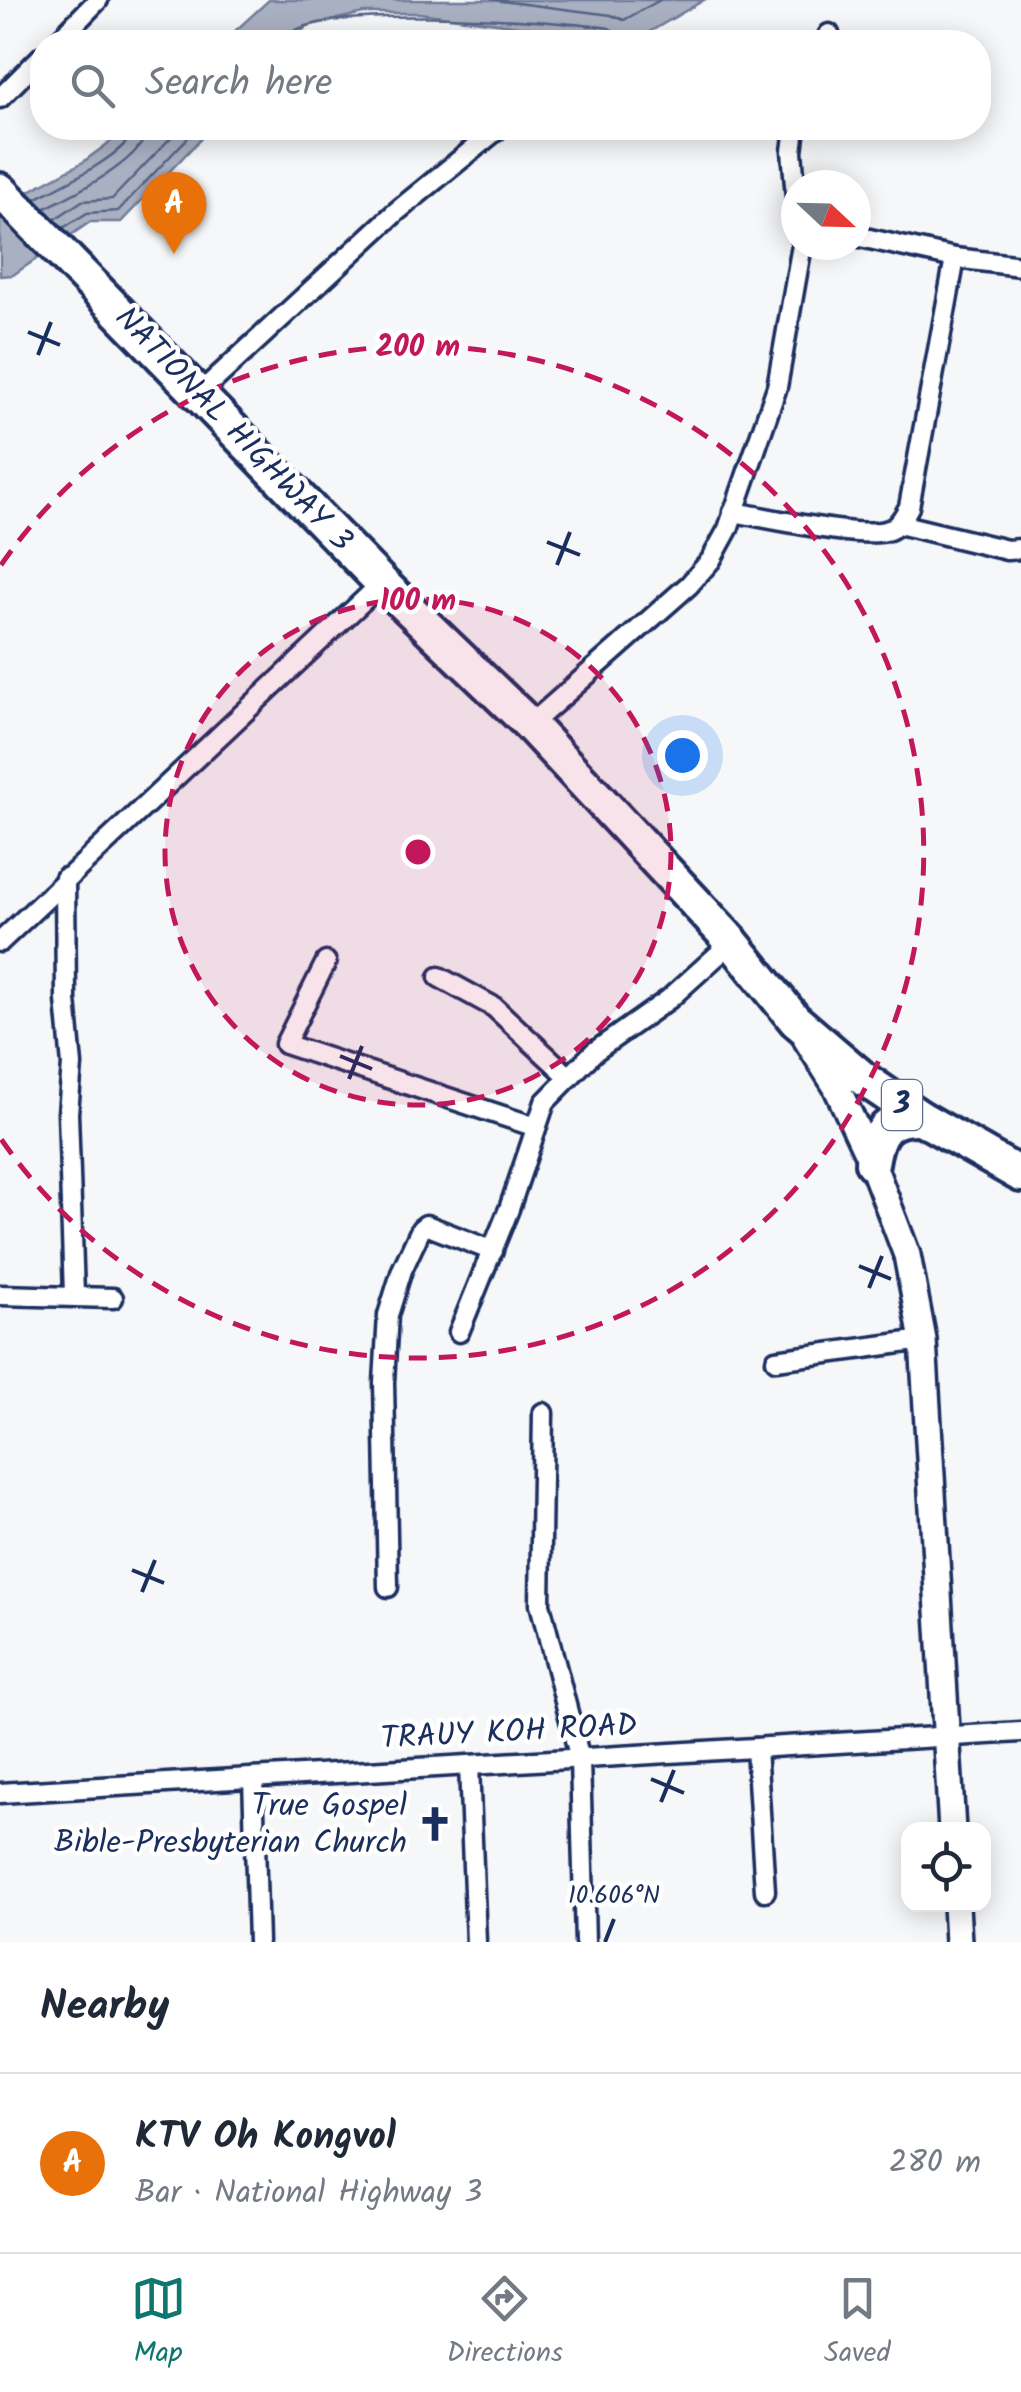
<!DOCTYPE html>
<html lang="en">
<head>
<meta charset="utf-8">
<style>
	body { margin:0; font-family:Kalam,sans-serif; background:#f2f2f3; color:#1f2937 }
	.controls { position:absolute; right:30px; bottom:30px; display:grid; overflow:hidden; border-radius:20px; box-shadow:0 5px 25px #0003 }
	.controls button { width:90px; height:90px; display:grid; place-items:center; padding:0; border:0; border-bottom:2px solid #e0e1e3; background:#fff; color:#1f2937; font:50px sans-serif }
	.compass { position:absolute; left:781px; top:170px; width:90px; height:90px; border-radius:50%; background:#fff; box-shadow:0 5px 25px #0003; rotate:112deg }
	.you { position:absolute; left:682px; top:755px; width:35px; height:35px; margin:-25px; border:8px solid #fff; border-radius:50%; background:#1a73e8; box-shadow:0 0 0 15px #1a73e833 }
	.badge { display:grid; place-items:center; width:65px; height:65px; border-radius:50%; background:#0f766e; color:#fff; font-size:32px; font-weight:700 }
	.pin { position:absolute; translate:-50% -82px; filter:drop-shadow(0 2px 5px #0008) }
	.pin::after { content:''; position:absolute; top:52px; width:35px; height:30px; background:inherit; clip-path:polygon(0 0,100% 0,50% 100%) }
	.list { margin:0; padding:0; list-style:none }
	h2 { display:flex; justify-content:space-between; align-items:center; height:130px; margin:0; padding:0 40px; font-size:42px }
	h2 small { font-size:32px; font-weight:400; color:#747a83 }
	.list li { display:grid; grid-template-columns:65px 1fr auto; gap:30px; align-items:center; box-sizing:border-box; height:180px; padding:0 40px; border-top:2px solid #e0e1e3 }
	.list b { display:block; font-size:38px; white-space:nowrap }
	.list p { margin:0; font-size:32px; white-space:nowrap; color:#747a83 }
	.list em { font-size:32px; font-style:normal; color:#747a83 }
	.icon { flex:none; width:55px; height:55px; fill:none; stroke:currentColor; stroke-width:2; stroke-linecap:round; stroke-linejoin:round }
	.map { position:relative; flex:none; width:1021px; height:1942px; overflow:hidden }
	.search { position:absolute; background:#fff; box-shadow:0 5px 25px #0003; left:30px; right:30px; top:30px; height:110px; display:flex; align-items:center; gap:25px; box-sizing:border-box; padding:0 35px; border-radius:40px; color:#747a83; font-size:38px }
	.sheet { height:310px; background:#fff }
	nav { display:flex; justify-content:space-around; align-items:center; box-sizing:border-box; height:140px; border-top:2px solid #e0e1e3; background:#fff; font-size:28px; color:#747a83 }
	nav a { display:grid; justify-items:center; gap:5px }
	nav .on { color:#0f766e }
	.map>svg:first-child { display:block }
	.water { fill:#a9b0c1; stroke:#707c99; stroke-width:2.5 }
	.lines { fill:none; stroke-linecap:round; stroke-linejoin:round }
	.shore { stroke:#546386; stroke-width:2.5 }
	.street-casing { stroke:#1b2f5e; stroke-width:25 }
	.secondary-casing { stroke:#1b2f5e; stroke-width:32 }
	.highway-casing { stroke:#1b2f5e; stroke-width:40 }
	.street { stroke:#fff; stroke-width:18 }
	.secondary { stroke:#fff; stroke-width:25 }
	.highway { stroke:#fff; stroke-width:32 }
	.ticks { fill:none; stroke:#1b2f5e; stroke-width:4 }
	.ring { fill:none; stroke:#c2185b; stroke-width:5; stroke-dasharray:18 12 }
	.labels { text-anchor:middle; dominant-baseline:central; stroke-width:9; stroke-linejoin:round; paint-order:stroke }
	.shield { fill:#fff; stroke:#5f6d8e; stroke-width:2.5 }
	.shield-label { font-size:30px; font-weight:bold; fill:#1b2f5e }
	.street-label { font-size:32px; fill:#1b2f5e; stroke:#fff }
	.poi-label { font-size:32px; fill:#1b2f5e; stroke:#fff; text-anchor:end }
	.ticks-label { font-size:25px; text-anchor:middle; fill:#1b2f5e; stroke:#fff; stroke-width:9; stroke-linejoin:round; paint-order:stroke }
	.centre { fill:#c2185b; stroke:#fff; stroke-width:5 }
	.ring-label { font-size:30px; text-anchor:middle; font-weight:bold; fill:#c2185b; stroke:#fff; stroke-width:9; stroke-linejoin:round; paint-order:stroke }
</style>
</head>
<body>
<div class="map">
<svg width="1021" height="1942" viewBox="0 0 1021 1942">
	<rect width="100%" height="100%" fill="#f6f7f9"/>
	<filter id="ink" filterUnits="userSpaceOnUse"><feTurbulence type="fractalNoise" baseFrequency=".01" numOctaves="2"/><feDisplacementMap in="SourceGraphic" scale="20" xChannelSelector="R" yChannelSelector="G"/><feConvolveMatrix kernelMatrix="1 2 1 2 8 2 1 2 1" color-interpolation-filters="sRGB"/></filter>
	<g filter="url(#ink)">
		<!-- water -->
		<g class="water">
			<polygon points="269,0 704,0 634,41 419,13 363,13 307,26 291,42 223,42"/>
			<polygon points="129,128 211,128 121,222 90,222 13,275 0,276 0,207 83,162"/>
		</g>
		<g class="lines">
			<!-- shore -->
			<g class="shore">
				<polyline points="493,0 611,15 624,20 660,0"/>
				<path d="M284 42C292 0 558 21 609 28L617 33 619 42"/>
				<path d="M35 199C58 187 131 153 134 128"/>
				<path d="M44 209C72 194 145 161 147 128"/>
				<polyline points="55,219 82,201 112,199 180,128"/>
				<polyline points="63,228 87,213 118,211 197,128"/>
			</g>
			<defs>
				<g id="street">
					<polyline points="57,42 98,0"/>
					<polyline points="825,42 829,34"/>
					<polyline points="0,98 42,56"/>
					<polyline points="795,128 792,151 796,197"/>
					<polyline points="856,236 955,258 1021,266"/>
					<polyline points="200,393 396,212 499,128"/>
					<path d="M733 512C765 517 863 540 889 530 899 526 904 516 909 507L955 258"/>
					<polyline points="899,524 1007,550 1021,549"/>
					<polyline points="530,725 689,585 711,560 728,529 777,387 802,245"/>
					<polyline points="65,878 66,1000 72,1065 68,1113 74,1295"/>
					<polyline points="0,942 382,583"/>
					<polyline points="326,962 285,1044 536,1127"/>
					<polyline points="439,977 494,1007 568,1076"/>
					<polyline points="0,1295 113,1298"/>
					<polyline points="459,1332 509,1209 545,1102 594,1052 669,999 732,942"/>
					<polyline points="776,1360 923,1340"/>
					<polyline points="543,1413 540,1604 580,1759 585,1942"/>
					<polyline points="388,1587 384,1382 388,1315 402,1270 421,1229 426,1225 493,1251"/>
					<polyline points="756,1748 765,1891"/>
					<polyline points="469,1765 476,1942"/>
					<polyline points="253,1778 258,1942"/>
					<polyline points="0,1793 1021,1732"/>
				</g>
				<g id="secondary">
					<polyline points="807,1040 836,1086 872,1163 907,1255 923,1340 952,1830"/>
					<polyline points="956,1904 958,1942"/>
				</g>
				<g id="highway">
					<polyline points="0,190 382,583 530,725 732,942 795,1020 864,1079 921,1118 1021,1175"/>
					<path d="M872 1163C877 1131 887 1117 921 1118"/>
				</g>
			</defs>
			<!-- street casing -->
			<use href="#street" class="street-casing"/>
			<!-- secondary casing -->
			<use href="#secondary" class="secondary-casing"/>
			<!-- highway casing -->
			<use href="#highway" class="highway-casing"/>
			<!-- street -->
			<use href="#street" class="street"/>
			<!-- secondary -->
			<use href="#secondary" class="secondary"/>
			<!-- highway -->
			<use href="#highway" class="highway"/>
		</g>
	</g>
	<!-- ticks -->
	<path class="ticks" d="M28 332 60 345M38 355 51 322M547 542 580 555M557 565 570 532M340 1056 372 1069M349 1079 362 1046M859 1266 891 1279M869 1288 882 1256M132 1570 164 1583M142 1592 155 1560M651 1779 684 1793M661 1802 674 1770M605 1942 614 1919"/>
	<!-- distance rings -->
	<circle cx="418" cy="852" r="253" fill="#c2185b" fill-opacity=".12"/>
	<g class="ring">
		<circle cx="418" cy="852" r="253"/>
		<path d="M1 565A506 506 0 1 1 1 1139"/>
	</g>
	<!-- icons -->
	<defs>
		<symbol id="church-bare" viewBox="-9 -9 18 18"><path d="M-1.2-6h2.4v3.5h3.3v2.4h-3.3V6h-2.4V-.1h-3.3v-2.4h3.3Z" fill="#1b2f5e" stroke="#fff" stroke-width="2.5" paint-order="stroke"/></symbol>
	</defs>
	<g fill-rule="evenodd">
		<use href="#church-bare" x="410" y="1799" width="50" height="50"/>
	</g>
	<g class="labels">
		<!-- shield labels -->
		<rect class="shield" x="882" y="1080" width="40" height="50" rx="8"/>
		<g class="shield-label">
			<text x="902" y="1105">3</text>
		</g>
		<!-- street labels -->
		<g class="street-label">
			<text transform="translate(233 430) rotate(46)">NATIONAL HIGHWAY 3</text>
			<text transform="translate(509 1733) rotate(-3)">TRAUY KOH ROAD</text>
		</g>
		<!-- poi labels -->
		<g class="poi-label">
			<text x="407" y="1806">True Gospel<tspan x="407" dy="37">Bible-Presbyterian Church</tspan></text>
		</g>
	</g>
	<g class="ticks-label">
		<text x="614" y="1903">10.606°N</text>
	</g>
	<circle cx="418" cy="852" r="15" class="centre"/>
	<g class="ring-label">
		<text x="418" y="356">200 m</text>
		<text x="418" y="610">100 m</text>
	</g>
</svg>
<div class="controls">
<button><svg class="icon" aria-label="locate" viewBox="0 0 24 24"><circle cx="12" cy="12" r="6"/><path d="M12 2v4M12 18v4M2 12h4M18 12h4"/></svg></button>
</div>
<svg class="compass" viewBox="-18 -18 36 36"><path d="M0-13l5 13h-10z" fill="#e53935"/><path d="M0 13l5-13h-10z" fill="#747a83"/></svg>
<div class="you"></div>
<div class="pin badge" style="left:174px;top:254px;background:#e8710a">A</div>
<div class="search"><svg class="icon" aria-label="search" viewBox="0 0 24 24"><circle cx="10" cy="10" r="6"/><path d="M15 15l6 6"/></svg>Search here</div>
</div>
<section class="sheet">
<h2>Nearby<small></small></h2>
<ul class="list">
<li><span class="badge" style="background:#e8710a">A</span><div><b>KTV Oh Kongvol</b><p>Bar · National Highway 3</p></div><em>280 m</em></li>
</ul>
</section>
<nav>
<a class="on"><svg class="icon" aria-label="map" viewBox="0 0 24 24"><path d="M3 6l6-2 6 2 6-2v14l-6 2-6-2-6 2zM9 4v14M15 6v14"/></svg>Map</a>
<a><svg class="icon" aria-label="directions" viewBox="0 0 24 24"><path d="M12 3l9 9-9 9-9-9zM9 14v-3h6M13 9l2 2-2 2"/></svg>Directions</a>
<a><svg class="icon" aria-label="saved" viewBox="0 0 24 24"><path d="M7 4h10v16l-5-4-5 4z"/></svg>Saved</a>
</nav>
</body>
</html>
